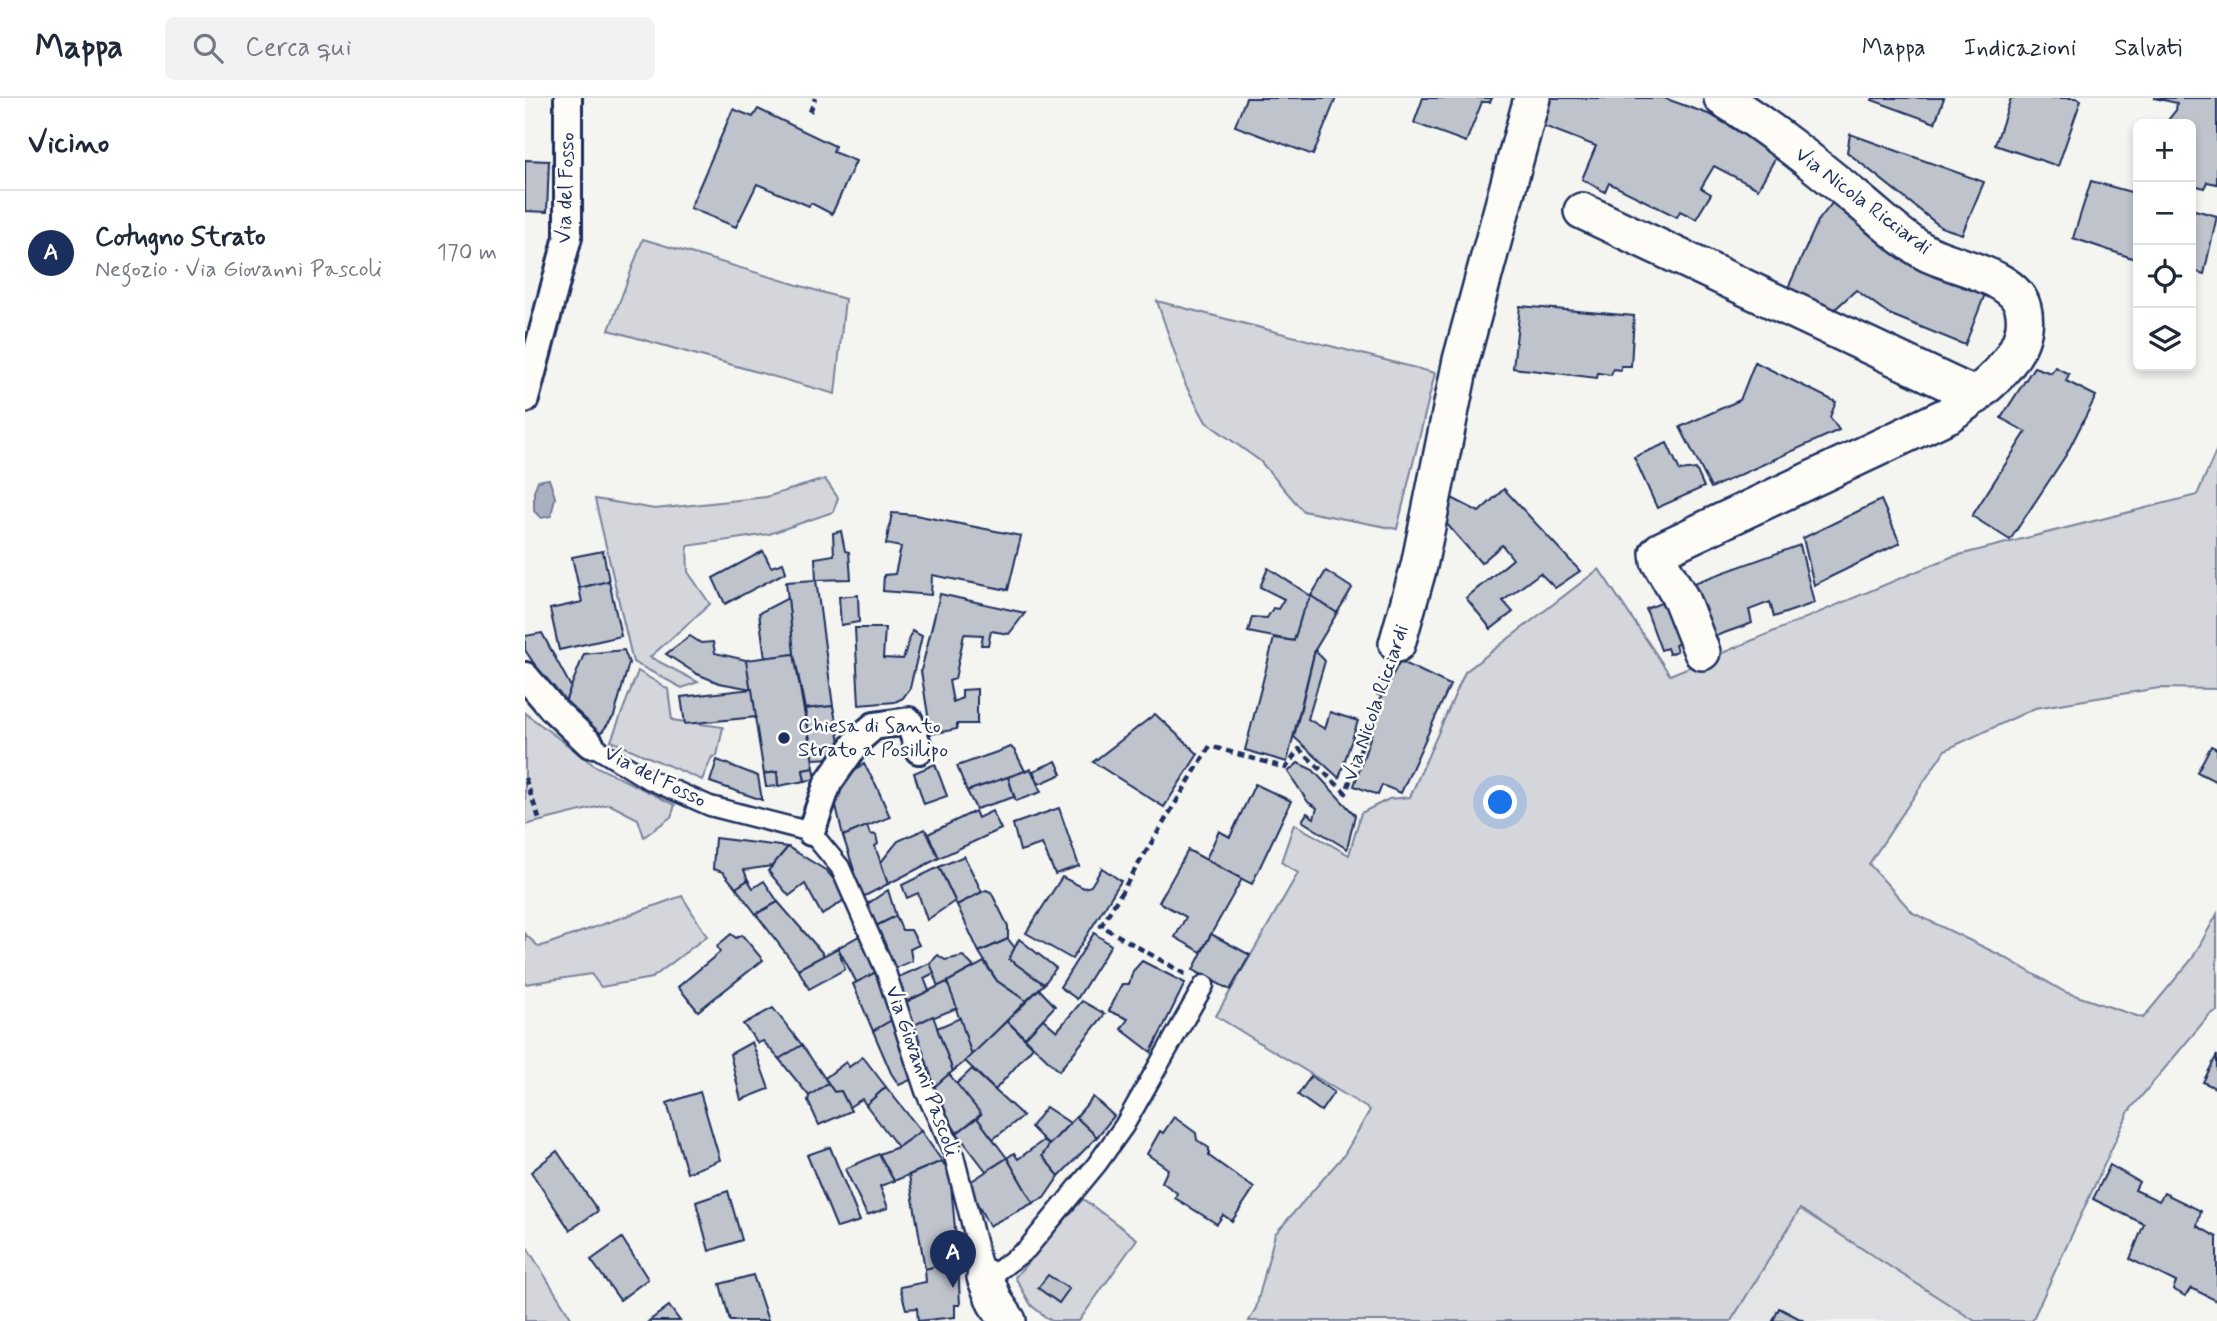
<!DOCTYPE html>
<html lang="it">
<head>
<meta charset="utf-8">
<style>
	body { margin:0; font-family:Mynerve,sans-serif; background:#f2f2f3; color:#1f2937 }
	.controls { position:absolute; right:21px; top:21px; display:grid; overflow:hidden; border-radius:10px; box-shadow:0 4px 10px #0003 }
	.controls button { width:63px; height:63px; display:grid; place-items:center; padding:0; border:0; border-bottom:2px solid #e0e1e3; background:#fff; color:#1f2937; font:35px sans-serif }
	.you { position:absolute; left:976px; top:705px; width:24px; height:24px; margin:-18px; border:5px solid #fff; border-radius:50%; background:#1a73e8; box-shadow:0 0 0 10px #1a73e833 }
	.badge { display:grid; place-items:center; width:46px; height:46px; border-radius:50%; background:#1b2f5e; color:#fff; font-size:23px; font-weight:700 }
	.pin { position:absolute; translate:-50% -58px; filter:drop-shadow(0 2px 4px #0008) }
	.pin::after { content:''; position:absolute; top:37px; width:24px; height:21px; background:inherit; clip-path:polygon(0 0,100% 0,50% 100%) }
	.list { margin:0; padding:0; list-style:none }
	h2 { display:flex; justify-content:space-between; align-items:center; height:91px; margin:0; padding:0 28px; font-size:30px }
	h2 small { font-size:23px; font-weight:400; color:#747a83 }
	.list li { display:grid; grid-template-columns:46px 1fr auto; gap:21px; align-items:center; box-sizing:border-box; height:126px; padding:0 28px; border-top:2px solid #e0e1e3 }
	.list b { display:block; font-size:26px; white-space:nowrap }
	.list p { margin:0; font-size:23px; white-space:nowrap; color:#747a83 }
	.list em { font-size:23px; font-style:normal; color:#747a83 }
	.icon { flex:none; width:38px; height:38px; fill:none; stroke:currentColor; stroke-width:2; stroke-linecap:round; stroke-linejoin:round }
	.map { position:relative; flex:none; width:1692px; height:1223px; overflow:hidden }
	header { display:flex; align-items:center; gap:42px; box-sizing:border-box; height:98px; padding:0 35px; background:#fff; border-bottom:2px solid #e0e1e3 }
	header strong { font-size:33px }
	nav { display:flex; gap:38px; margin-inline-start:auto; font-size:24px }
	.search { width:490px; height:63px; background:#f2f2f3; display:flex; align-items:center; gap:18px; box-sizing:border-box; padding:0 24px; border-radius:10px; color:#747a83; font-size:26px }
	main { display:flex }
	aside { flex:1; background:#fff }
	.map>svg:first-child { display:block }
	.built { fill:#e4e5e6 }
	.green { fill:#d4d6db; stroke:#78829c; stroke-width:2 }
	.water { fill:#aab0bf; stroke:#717c98; stroke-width:2 }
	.building { fill:#bfc3cc; stroke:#1b2f5e; stroke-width:2 }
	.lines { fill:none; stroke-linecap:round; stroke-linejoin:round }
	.service-casing { stroke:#1b2f5e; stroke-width:23 }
	.pedestrian-casing { stroke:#1b2f5e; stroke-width:32 }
	.minor-casing { stroke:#1b2f5e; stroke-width:40 }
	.path { stroke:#1b2f5e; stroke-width:4.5; stroke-dasharray:7 5; stroke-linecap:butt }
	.service { stroke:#fdfcf7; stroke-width:18 }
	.pedestrian { stroke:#fdfcf7; stroke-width:26 }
	.minor { stroke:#fdfcf7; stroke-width:35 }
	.poi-dot { fill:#1b2f5e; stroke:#fdfcf7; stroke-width:2.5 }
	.labels { text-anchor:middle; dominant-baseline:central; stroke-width:5; stroke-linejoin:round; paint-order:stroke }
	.street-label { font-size:21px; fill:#1b2f5e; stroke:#fdfcf7 }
	.poi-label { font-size:21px; fill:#1b2f5e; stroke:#fdfcf7; text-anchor:start }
</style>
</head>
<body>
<header>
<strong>Mappa</strong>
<div class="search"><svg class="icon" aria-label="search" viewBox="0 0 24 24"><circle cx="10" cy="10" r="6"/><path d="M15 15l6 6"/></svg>Cerca qui</div>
<nav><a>Mappa</a><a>Indicazioni</a><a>Salvati</a></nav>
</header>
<main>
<aside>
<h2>Vicino<small></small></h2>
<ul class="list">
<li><span class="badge">A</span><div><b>Cotugno Strato</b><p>Negozio · Via Giovanni Pascoli</p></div><em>170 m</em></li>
</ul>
</aside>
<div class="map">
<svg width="1692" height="1223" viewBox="0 0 1692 1223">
	<rect width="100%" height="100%" fill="#f4f4f1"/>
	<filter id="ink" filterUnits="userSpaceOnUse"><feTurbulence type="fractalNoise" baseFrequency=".0143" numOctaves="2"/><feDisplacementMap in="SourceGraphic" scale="14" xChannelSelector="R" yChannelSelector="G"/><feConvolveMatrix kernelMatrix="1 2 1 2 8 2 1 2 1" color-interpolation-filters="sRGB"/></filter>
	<g filter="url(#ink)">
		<!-- built -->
		<polygon class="built" points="1275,1111 1450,1223 1206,1223"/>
		<!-- green -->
		<g class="green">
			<polygon points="118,141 320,201 310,296 84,232"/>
			<polygon points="632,203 910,275 872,431 778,413 735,363 681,324 661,288"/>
			<polygon points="1692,351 1692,591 1634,590 1510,610 1420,652 1344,766 1388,815 1479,859 1540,894 1618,920 1667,861 1692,816 1692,913 1685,916 1604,1013 1507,1223 1450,1223 1275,1111 1206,1223 724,1223 731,1210 750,1136 819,1057 845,1012 691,918 773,775 756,764 769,726 824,757 836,715 864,701 885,699 940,574 1074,471 1145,577 1426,459 1672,397"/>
			<polygon points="300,381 313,400 308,414 244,436 162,448 163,474 185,506 125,559 173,584 157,590 108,564 70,401 130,411 241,399"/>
			<polygon points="113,573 143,591 147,622 198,629 192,658 187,659 177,682 86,643"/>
			<polygon points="0,615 70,668 150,707 146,719 119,739 113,721 84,706 0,727"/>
			<polygon points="157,798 182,838 127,880 76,889 66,876 0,886 0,836 14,849"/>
			<polygon points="558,1101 612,1141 554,1223 527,1223 519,1218 506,1207 490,1179"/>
			<polygon points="0,1146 48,1223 0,1223"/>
		</g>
		<!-- water -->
		<polygon class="water" points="24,381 30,399 26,418 16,420 9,413 9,393 13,383"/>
		<!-- building -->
		<g class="building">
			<polygon points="721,0 811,0 788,57 710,28"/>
			<polygon points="898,0 967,0 965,4 957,4 941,44 889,25"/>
			<polygon points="1026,0 1139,0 1186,17 1252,57 1233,91 1189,68 1176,90 1186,96 1171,121 1155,113 1152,119 1084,85 1080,94 1057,81 1071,48 1016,27"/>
			<polygon points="1348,0 1419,0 1410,25 1347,2"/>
			<polygon points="1486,0 1551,0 1556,2 1533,68 1470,47"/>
			<polygon points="1629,0 1692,0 1692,86 1682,84 1679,90 1666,86 1666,26 1643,26 1644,21 1651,12 1652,5"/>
			<polygon points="208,11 228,19 233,11 310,48 308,54 331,63 307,116 286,105 284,108 232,86 211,129 165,110"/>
			<polygon points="1325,36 1459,84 1437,136 1416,129 1322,54"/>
			<polygon points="0,62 24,63 22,114 0,113"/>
			<polygon points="1566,83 1613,96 1613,162 1548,140"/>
			<polygon points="1312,99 1462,191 1440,247 1364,216 1331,192 1309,212 1263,190 1293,123"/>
			<polygon points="1666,111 1692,118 1679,176 1666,172"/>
			<polygon points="995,208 1109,218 1106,268 1096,268 1096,272 1088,271 1086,277 1073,275 1072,280 988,270"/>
			<polygon points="1230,264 1311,304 1305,319 1314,332 1186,390 1155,329 1215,302"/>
			<polygon points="1509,269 1526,275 1530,269 1544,276 1541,283 1571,298 1541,357 1485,442 1447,418 1501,334 1476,320"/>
			<polygon points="1142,345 1155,373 1171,371 1179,389 1132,410 1109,359"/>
			<polygon points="979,391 1055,473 1030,490 1015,475 978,503 988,514 966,531 941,500 988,461 977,447 956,465 913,416 919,396 954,414"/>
			<polygon points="1356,402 1375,445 1289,487 1278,440"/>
			<polygon points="367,415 390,417 496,438 483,492 407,477 406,497 358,493 359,477 370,476 376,449 361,446"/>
			<polygon points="316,433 320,453 324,454 326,481 291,482 290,460 309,457 308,435"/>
			<polygon points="1275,447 1289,505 1249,519 1245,504 1224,512 1227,525 1188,539 1166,486"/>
			<polygon points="78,453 84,483 54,490 47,459"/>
			<polygon points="238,453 246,469 258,465 261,474 200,506 188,480"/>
			<polygon points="743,470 786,498 777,516 769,543 723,534 727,519 742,520 748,510 753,511 759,501 735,489"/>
			<polygon points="801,473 827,490 812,515 786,498"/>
			<polygon points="291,482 308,608 280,611 269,556 261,484"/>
			<polygon points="84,483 96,538 34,552 25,511 57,504 54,490"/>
			<polygon points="415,496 500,515 484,536 466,533 463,547 456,547 458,537 439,536 430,581 424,583 428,604 437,600 437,592 452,591 452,626 432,626 432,631 406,636 396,573"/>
			<polygon points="333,497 334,524 316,527 314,499"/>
			<polygon points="786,498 812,515 790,552 762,664 720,652 749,540 769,543 777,516"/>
			<polygon points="263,500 269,556 240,560 234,515"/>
			<polygon points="1143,502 1159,543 1150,547 1152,553 1144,556 1142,550 1136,552 1121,511"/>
			<polygon points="330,530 360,530 358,560 378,561 387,533 397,538 385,590 378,600 370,604 334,607"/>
			<polygon points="17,535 46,589 38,609 0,552 0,538"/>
			<polygon points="165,538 176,545 188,544 190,555 221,562 227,591 194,585 172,576 141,556"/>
			<polygon points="99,552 104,565 89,618 73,639 38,609 59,556"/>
			<polygon points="790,552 800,563 783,621 800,631 805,614 833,623 814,680 769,639"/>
			<polygon points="269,556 289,670 278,672 280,683 253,688 252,674 239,676 221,562"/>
			<polygon points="875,563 925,587 876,695 857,687 853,697 829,688 852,619 847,616"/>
			<polygon points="227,591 231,619 160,626 156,599"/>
			<polygon points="308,608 316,649 308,660 288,661 280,611"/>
			<polygon points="630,616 673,656 639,709 568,664"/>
			<polygon points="1686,648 1692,651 1692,684 1672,674"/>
			<polygon points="486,649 490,653 500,673 442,693 432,668"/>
			<polygon points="192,662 233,678 237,702 185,684"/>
			<polygon points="531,663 537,676 514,686 508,673"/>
			<polygon points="773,665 788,672 830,717 822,751 777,723 782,715 789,720 792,710 783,704 763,674"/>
			<polygon points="339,666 351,687 365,719 318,738 307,690"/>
			<polygon points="410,666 422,698 399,706 389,675"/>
			<polygon points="289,670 291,681 280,683 278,672"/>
			<polygon points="506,671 516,694 491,703 483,679"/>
			<polygon points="252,674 253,688 241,689 239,676"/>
			<polygon points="483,679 489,699 451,711 442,693"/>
			<polygon points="730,686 766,703 727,786 680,763 694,733 705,739"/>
			<polygon points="534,710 554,768 530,776 517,746 495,753 488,726"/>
			<polygon points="450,713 453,720 467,713 476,731 414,760 403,736"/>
			<polygon points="342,728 345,736 351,737 353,746 350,748 363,786 340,798 334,796 326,780 329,772 318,738"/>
			<polygon points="400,731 414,760 363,786 356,764 373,743"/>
			<polygon points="190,740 263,749 247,768 219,772 223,782 211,790 198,774 188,771"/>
			<polygon points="263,749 302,773 315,789 319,802 297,817 280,786 264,798 243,773"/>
			<polygon points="663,752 717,781 676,854 650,839 661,819 634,804"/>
			<polygon points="439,758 457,794 432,807 414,769"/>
			<polygon points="414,769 430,803 402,822 393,795 382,800 377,787"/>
			<polygon points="577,770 596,783 547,861 501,835 537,779 559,790 566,788"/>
			<polygon points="223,782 228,790 239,783 253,804 231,816 211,790"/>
			<polygon points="363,792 371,818 349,829 341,807"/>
			<polygon points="461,792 466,794 483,828 483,841 454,854 432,807"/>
			<polygon points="253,804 300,858 273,871 231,816"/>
			<polygon points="371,818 377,832 386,832 394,847 385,851 387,863 366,872 349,829"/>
			<polygon points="569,835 586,847 552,901 535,889"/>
			<polygon points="206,836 211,840 217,837 238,862 173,913 153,889 195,854 192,848"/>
			<polygon points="686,836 725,857 705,892 668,872"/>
			<polygon points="334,838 351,874 332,885 313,850"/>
			<polygon points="483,841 490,850 484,861 519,886 501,903 472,883 454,854"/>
			<polygon points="494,841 531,870 519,886 484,861"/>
			<polygon points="313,850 320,871 284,891 273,871"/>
			<polygon points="413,857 420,862 438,858 449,869 413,889 405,865"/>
			<polygon points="617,863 660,885 626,954 596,931 603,921 584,913 597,886 604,886 608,873"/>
			<polygon points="459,864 472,883 501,903 447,958 422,884"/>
			<polygon points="405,865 409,875 399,880 404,893 379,905 369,881"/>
			<polygon points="351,874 372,919 348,933 328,886"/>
			<polygon points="422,884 432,910 387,928 379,905"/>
			<polygon points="514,891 530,908 500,940 482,923"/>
			<polygon points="557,903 580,916 534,973 500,940 518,921 532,933"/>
			<polygon points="248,910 277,947 254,961 238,943 233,945 218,926"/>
			<polygon points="408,918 428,973 408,990 387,928"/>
			<polygon points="372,919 390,980 374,987 366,975 348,933"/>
			<polygon points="435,920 447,958 428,973 412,930"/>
			<polygon points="482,923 508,949 470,992 440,963"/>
			<polygon points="227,944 244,991 216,1002 205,956"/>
			<polygon points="277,947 303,985 284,998 254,961"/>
			<polygon points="1692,957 1692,991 1678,984"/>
			<polygon points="338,959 361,989 341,1007 337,1001 324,1009 316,993 309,994 300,980 321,964 324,969"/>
			<polygon points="447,971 498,1018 468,1041 452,1020 456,1016 431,986"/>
			<polygon points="424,976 456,1016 432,1035 419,1014 408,990"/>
			<polygon points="786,978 809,994 796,1013 773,997"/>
			<polygon points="303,985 309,994 316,993 326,1013 294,1027 283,1003 284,998"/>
			<polygon points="361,989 396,1033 373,1049 341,1007"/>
			<polygon points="175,994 195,1062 162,1075 142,1005"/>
			<polygon points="568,999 589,1018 572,1039 551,1019"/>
			<polygon points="521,1009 545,1025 524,1047 506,1029"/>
			<polygon points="551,1019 572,1039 534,1078 517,1058 524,1047"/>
			<polygon points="649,1019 671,1035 672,1042 684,1050 684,1058 729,1090 707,1123 698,1117 692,1126 650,1100 652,1095 637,1084 643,1071 622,1056 635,1033 638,1035"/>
			<polygon points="452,1020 482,1060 461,1073 432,1035"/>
			<polygon points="396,1033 417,1063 369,1083 354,1056 373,1049"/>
			<polygon points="519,1042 524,1047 517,1058 534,1078 519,1100 508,1105 482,1060 489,1055 493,1061"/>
			<polygon points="305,1049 335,1123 312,1130 282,1057"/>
			<polygon points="32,1053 73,1113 45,1132 6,1074"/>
			<polygon points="354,1056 369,1083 355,1088 363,1110 342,1117 320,1071"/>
			<polygon points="482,1060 508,1105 464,1128 442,1086"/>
			<polygon points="417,1063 425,1076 433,1163 400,1171 384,1077"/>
			<polygon points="1585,1067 1614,1084 1610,1092 1634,1103 1639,1095 1676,1113 1672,1128 1692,1139 1692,1203 1666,1190 1660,1198 1648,1191 1651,1184 1605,1161 1619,1126 1568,1101"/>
			<polygon points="203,1093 217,1142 184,1153 171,1104"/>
			<polygon points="97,1140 123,1181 95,1202 66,1162"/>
			<polygon points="433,1163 435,1207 430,1207 430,1219 393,1223 392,1210 381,1211 375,1189 401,1184 400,1171"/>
			<polygon points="228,1177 243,1223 205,1223 195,1186"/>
			<polygon points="523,1177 544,1191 534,1205 513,1190"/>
			<polygon points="144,1208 155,1223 124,1223"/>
			<polygon points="1254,1210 1279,1223 1248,1223"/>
		</g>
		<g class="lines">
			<defs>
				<polyline id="service" points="65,646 121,680 185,708 286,734 315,769 361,874 400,993 428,1054 460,1179 473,1173 502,1151 572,1066 599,1028 679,887"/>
				<g id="pedestrian">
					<polyline points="0,301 43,139 43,0"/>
					<polyline points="0,578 28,611 65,646"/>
					<polyline points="286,734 303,685 334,641 349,628 384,623 394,652"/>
				</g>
				<g id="minor">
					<polyline points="1057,113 1451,298"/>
					<polyline points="872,546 894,468 936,262 1007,0"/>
					<path d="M1177 554 1156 501 1134 463 1133 455 1136 452 1423 317C1455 296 1509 255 1498 210 1490 177 1427 169 1400 154 1376 141 1354 119 1333 102 1289 66 1245 30 1197 0"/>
					<polyline points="460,1179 470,1204 483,1223"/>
				</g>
			</defs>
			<!-- service casing -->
			<use href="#service" class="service-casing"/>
			<!-- pedestrian casing -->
			<use href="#pedestrian" class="pedestrian-casing"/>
			<!-- minor casing -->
			<use href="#minor" class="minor-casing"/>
			<!-- path -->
			<g class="path">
				<polyline points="285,14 290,0"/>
				<polyline points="0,680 15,723"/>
				<polyline points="660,876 576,828 685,648 761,670 774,651 821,695 861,575"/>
			</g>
			<!-- service -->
			<use href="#service" class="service"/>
			<!-- pedestrian -->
			<use href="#pedestrian" class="pedestrian"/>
			<!-- minor -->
			<use href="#minor" class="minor"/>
		</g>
	</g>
	<!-- markers -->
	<circle class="poi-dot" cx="259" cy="640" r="7"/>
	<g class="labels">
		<!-- street labels -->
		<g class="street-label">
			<text transform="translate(41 90) rotate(-88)">Via del Fosso</text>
			<text transform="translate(1338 103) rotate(37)">Via Nicola Ricciardi</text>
			<text transform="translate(851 605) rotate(-71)">Via Nicola Ricciardi</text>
			<text transform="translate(130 679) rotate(27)">Via del Fosso</text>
			<text transform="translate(397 973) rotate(70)">Via Giovanni Pascoli</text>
		</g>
		<!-- poi labels -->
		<g class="poi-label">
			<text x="273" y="628">Chiesa di Santo<tspan x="273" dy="24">Strato a Posillipo</tspan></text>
		</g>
	</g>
</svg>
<div class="controls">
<button>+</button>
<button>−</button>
<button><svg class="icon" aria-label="locate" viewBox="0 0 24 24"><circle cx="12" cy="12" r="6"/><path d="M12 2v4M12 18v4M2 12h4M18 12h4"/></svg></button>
<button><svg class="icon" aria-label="layers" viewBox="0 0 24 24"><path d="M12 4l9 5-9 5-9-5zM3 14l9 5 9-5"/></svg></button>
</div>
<div class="you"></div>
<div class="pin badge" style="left:428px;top:1190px">A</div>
</div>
</main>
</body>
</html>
